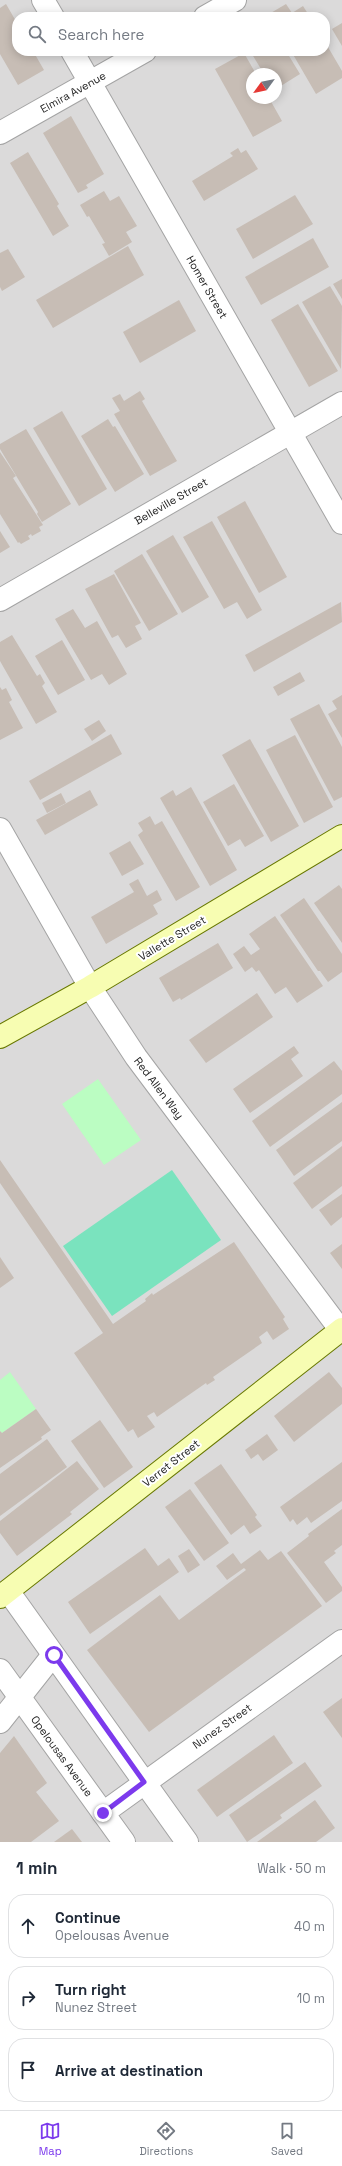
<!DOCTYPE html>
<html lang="en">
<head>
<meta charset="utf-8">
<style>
	body { margin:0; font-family:"Space Grotesk",sans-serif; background:#f2f2f3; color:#1f2937 }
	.compass { position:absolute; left:246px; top:68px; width:36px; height:36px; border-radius:50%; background:#fff; box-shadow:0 2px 10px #0003; rotate:237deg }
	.stop { position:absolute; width:12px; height:12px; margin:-9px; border:3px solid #7c3aed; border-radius:50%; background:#fff }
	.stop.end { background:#7c3aed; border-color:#fff; box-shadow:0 1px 4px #0008 }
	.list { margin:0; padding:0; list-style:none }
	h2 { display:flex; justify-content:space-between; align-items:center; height:52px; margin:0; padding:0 16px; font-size:17px }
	h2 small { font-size:13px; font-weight:400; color:#747a83 }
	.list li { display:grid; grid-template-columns:26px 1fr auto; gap:12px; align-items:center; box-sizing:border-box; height:64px; margin:0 8px 8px; padding:0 8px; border:1px solid #e0e1e3; border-radius:16px }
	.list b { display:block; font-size:15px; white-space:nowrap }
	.list p { margin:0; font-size:13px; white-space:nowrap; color:#747a83 }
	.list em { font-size:13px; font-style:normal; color:#747a83 }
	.icon { flex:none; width:22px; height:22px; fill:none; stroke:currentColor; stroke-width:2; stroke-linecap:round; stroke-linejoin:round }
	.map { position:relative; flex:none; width:342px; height:1842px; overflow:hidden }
	.search { position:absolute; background:#fff; box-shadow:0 2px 10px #0003; left:12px; right:12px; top:12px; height:44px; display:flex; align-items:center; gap:10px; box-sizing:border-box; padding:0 14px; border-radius:16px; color:#747a83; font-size:15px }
	.sheet { height:268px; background:#fff }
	nav { display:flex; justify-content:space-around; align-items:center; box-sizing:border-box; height:56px; border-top:1px solid #e0e1e3; background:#fff; font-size:11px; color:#747a83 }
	nav a { display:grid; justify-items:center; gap:2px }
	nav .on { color:#7c3aed }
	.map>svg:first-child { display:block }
	.residential { fill:#dbdada; fill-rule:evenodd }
	.park { fill:#bbfdc2 }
	.pitch { fill:#7ae3be }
	.building { fill:#c7bdb5 }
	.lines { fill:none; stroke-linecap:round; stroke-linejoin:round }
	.street-casing { stroke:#a4a4a4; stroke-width:24 }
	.secondary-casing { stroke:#687800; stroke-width:24 }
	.street { stroke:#fff; stroke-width:22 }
	.secondary { stroke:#f7fdb2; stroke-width:22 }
	.route { stroke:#7c3aed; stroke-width:5 }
	.labels { text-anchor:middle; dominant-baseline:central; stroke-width:4; stroke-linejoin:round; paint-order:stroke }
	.street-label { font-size:11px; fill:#1d1d1d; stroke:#fff }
</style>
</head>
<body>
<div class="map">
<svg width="342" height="1842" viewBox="0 0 342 1842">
	<rect width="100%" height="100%" fill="#efebe2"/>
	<!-- residential -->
	<path class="residential" d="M0 0H342V1842H0ZM17 17H325V51H17ZM252 74H276V98H252Z"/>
	<!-- park -->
	<g class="park">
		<polygon points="98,1079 141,1140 104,1165 62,1104"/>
		<polygon points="10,1372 36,1409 2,1433 0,1431 0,1380"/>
	</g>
	<!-- pitch -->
	<polygon class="pitch" points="172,1170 221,1240 112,1316 63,1246"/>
	<!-- building -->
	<g class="building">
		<polygon points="6,4 17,23 17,51 33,51 44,70 18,85 0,54 0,8"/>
		<polygon points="286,4 292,13 303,6 310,17 271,17 269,14"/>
		<polygon points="342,23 342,46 332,29"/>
		<polygon points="325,42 342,71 342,78 316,94 291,51 325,51"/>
		<polygon points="250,51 286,51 300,74 276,89 276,74 264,74"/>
		<polygon points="244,53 256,74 252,74 252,98 269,98 282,121 253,137 215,69"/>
		<polygon points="71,116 104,174 86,185 88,188 78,193 43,133"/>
		<polygon points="238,148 241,153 246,150 258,169 204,201 192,181 233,156 230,153"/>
		<polygon points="28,152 59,204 57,206 69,226 53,236 10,163"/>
		<polygon points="104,191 110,201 119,196 137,226 126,232 132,242 109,256 102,244 105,243 89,216 87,217 80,205"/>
		<polygon points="295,195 313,224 253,259 236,229"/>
		<polygon points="313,238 329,267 261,305 245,277"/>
		<polygon points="128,246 144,275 53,328 36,300"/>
		<polygon points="8,249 25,277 2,291 0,287 0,253"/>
		<polygon points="342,279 342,299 333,284"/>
		<polygon points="330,286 342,306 341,369 302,302"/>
		<polygon points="179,300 196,331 140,363 123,332"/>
		<polygon points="298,304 338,371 309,387 271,320"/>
		<polygon points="140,391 145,399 142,401 177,461 150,476 114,414 120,411 112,398 120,394 124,401"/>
		<polygon points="62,411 107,489 79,506 33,428"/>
		<polygon points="108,419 113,427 115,426 144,474 115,492 81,436"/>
		<polygon points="26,429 71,504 42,522 37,514 38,512 0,449 0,444"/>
		<polygon points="0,452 16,476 13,478 43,525 39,527 41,531 32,536 31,534 28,536 30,539 21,544 19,542 18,543 0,514"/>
		<polygon points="245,501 287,577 259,593 217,517"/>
		<polygon points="212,521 262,610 247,619 237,602 224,609 183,537"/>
		<polygon points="0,531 10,547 0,553"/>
		<polygon points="173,535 209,597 182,613 146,551"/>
		<polygon points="142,554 178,614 149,631 114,571"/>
		<polygon points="114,574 141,623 135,626 142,639 126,648 118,635 112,638 85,589"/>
		<polygon points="341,602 342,622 254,672 245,655"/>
		<polygon points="73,609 85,628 97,621 127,674 109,685 102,674 91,680 55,619"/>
		<polygon points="12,635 37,676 40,674 45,683 42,686 57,712 36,724 0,661 0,642"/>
		<polygon points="62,640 85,680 58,695 35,656"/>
		<polygon points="300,672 305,681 278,696 273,687"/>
		<polygon points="0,687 2,690 6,688 12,700 9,702 23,728 0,740"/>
		<polygon points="342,695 342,738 328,714 337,709 332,701"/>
		<polygon points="319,704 342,747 342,797 334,801 290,719"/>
		<polygon points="99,720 106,731 92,741 84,729"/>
		<polygon points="111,734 122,754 40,800 29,781"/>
		<polygon points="295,735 333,807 304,823 266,750"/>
		<polygon points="250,739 299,826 271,842 222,755"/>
		<polygon points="234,784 264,836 245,847 240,839 228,846 203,802"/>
		<polygon points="191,787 237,870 210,886 160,798 173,790 176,796"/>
		<polygon points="90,790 98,805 45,835 36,820"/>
		<polygon points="61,793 66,803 47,813 42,803"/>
		<polygon points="150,816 155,825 162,821 200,887 176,901 138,835 143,831 138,823"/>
		<polygon points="130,841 144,864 122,876 109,853"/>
		<polygon points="138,879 147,896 157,890 162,900 153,905 158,914 106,944 91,917 134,892 129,884"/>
		<polygon points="339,885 342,889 342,943 314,903"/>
		<polygon points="304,898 342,954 342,972 328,982 320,971 318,971 280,915"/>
		<polygon points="275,916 323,986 297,1003 286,987 275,994 259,970 256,972 252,967 245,972 233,954 244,946 251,955 260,949 249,934"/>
		<polygon points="218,943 233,968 181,1000 180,998 173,1002 159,978"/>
		<polygon points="257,993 273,1017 206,1063 189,1040"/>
		<polygon points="294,1046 299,1053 291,1059 303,1076 250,1113 233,1089"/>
		<polygon points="334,1061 342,1071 342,1094 270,1147 252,1121"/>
		<polygon points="342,1102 342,1141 294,1176 276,1150"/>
		<polygon points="342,1146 342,1186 312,1209 293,1183"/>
		<polygon points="0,1160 113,1324 146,1301 145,1299 152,1293 153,1295 234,1242 285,1317 283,1319 289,1329 273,1340 267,1331 259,1337 262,1343 213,1377 215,1380 207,1385 206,1383 157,1417 154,1412 147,1416 155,1427 138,1438 133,1429 128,1432 74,1353 103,1333 0,1183"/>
		<polygon points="342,1194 342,1217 331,1226 319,1210"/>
		<polygon points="342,1244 342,1269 330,1253"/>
		<polygon points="0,1257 14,1278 0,1288"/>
		<polygon points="329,1372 342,1388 342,1404 294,1442 274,1416"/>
		<polygon points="36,1409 51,1430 41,1437 42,1439 0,1468 0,1431 2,1433"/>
		<polygon points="100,1420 133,1467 104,1488 71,1441"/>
		<polygon points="267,1434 278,1450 263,1461 258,1454 251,1459 245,1450"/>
		<polygon points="47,1439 67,1467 0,1516 0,1474"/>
		<polygon points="77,1461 99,1489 70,1512 72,1514 17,1556 0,1533 0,1521"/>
		<polygon points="342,1462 342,1501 311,1523 307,1517 297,1525 293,1519 290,1522 280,1507"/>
		<polygon points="221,1464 257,1515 255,1517 262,1526 250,1534 244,1525 231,1535 194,1483"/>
		<polygon points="190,1489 229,1543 204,1561 165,1507"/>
		<polygon points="342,1509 342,1545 334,1551 336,1553 324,1562 342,1587 342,1591 326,1603 287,1553 309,1536 308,1534"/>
		<polygon points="145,1548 158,1566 169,1558 179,1572 90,1634 68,1602"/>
		<polygon points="189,1549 200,1565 188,1573 178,1556"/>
		<polygon points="260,1550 268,1560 281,1551 322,1606 149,1732 87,1650 160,1595 179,1620 246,1570 244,1568 227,1580 216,1566 233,1553 241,1564"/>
		<polygon points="342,1698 342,1738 323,1712"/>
		<polygon points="274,1735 293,1763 217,1817 197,1790"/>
		<polygon points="14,1736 47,1783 36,1792 59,1821 31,1842 0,1842 0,1753"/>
		<polygon points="305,1762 322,1786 280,1815 282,1818 247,1842 229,1815"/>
		<polygon points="315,1800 335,1828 316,1842 257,1842"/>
		<polygon points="72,1829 82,1842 54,1842"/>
	</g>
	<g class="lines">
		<defs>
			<g id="street">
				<polyline points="43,0 53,17"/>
				<polyline points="205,17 235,0"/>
				<polyline points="72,51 342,523"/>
				<polyline points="0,133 145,51"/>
				<polyline points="0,600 342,403"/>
				<polyline points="0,829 90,987 136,1057 342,1332"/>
				<polyline points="8,1591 187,1842"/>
				<polyline points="0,1670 124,1842"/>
				<polyline points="0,1722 53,1655"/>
				<polyline points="103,1813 342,1641"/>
			</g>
			<g id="secondary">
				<polyline points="0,1037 90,987 342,836"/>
				<polyline points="0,1597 342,1329"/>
			</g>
		</defs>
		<!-- street casing -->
		<use href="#street" class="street-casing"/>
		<!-- secondary casing -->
		<use href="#secondary" class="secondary-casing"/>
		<!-- street -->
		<use href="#street" class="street"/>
		<!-- secondary -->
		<use href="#secondary" class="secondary"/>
	</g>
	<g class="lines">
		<!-- route -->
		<polyline class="route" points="54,1655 144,1782 103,1813"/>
	</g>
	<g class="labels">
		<!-- street labels -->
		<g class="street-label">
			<text transform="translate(73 92) rotate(-29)">Elmira Avenue</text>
			<text transform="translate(207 287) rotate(60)">Homer Street</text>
			<text transform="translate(171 501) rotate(-30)">Belleville Street</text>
			<text transform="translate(172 938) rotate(-31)">Vallette Street</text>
			<text transform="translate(159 1088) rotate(53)">Red Allen Way</text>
			<text transform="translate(171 1463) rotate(-38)">Verret Street</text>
			<text transform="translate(222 1726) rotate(-35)">Nunez Street</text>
			<text transform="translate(62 1756) rotate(54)">Opelousas Avenue</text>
		</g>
	</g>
</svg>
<svg class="compass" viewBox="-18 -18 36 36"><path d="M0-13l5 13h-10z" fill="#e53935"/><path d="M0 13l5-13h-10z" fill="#747a83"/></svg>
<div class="stop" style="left:54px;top:1655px"></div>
<div class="stop end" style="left:103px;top:1813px"></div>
<div class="search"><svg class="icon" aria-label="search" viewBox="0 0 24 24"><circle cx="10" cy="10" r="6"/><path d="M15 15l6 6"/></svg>Search here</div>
</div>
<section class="sheet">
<h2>1 min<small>Walk · 50 m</small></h2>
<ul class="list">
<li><svg class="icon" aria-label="ahead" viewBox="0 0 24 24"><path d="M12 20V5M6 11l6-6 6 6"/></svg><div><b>Continue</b><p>Opelousas Avenue</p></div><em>40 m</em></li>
<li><svg class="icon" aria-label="right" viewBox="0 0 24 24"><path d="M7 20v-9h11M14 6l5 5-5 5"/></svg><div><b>Turn right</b><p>Nunez Street</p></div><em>10 m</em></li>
<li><svg class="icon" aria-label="arrive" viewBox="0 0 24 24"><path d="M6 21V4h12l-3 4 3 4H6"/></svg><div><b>Arrive at destination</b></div></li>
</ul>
</section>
<nav>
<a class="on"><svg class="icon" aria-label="map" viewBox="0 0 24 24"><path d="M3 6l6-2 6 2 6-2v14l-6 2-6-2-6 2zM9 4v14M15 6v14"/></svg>Map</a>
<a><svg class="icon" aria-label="directions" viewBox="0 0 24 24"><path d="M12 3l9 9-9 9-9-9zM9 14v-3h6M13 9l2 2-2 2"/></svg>Directions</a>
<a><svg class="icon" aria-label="saved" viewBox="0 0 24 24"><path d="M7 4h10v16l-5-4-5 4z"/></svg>Saved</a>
</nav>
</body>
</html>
